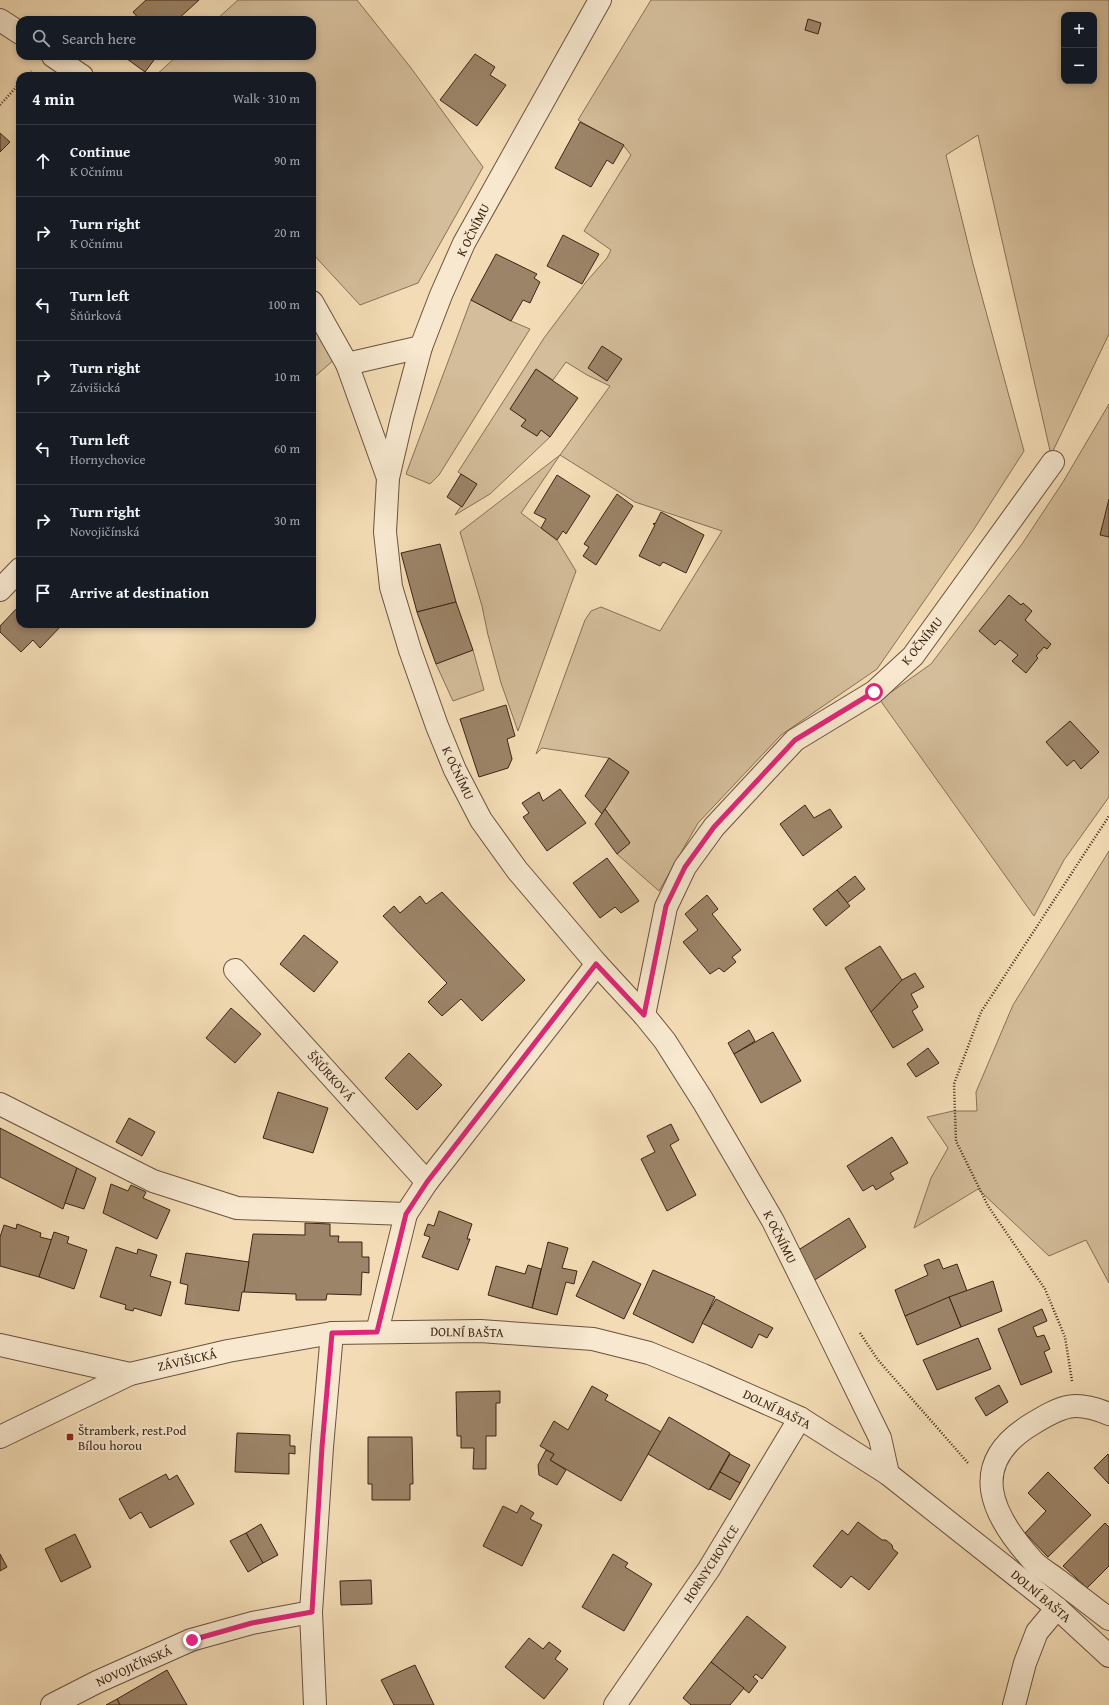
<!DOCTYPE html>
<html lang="en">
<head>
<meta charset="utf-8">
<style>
	body { margin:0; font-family:"Gentium Book Plus",serif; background:#242831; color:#f1f3f6 }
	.controls { position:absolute; right:12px; top:12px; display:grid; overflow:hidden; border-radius:8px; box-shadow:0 2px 6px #0003 }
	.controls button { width:36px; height:36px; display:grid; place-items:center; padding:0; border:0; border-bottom:1px solid #363941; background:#171b24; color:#f1f3f6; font:20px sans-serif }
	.stop { position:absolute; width:12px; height:12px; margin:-9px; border:3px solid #db2777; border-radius:50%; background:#fff }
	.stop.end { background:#db2777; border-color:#fff; box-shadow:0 1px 4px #0008 }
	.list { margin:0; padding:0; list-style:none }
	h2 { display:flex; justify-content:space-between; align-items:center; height:52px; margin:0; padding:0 16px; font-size:17px }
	h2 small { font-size:13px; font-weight:400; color:#9ea1a6 }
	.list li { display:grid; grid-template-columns:26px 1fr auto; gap:12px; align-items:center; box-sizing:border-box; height:72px; padding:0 16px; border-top:1px solid #363941 }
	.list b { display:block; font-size:15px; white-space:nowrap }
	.list p { margin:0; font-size:13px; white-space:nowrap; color:#9ea1a6 }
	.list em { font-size:13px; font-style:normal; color:#9ea1a6 }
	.icon { flex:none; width:22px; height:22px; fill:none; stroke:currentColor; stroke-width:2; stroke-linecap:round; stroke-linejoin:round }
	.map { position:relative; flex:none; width:1109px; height:1705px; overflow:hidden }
	.search { position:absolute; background:#171b24; box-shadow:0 2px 6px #0003; left:16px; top:16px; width:300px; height:44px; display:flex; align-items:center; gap:10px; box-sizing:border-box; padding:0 14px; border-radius:12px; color:#9ea1a6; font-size:15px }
	.panel { position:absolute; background:#171b24; box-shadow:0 2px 6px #0003; left:16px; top:72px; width:300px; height:556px; border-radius:12px }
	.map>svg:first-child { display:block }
	.green { fill:#d4bd9a; stroke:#897058; fill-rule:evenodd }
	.building { fill:#9c8468; stroke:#3e2415 }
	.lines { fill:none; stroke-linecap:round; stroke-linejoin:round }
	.minor-casing { stroke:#6b523d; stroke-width:24 }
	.path { stroke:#3e2415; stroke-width:2.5; stroke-dasharray:1 2; stroke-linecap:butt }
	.minor { stroke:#f7e8cf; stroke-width:22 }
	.route { stroke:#db2777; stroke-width:5 }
	.poi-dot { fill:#8f2418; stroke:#f7e8cf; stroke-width:1.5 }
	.labels { text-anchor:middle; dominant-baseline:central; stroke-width:4; stroke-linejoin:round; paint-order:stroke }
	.street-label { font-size:13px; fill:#3e2415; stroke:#f7e8cf }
	.poi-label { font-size:13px; fill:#3e2415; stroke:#f7e8cf; text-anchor:start }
</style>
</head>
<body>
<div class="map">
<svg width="1109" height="1705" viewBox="0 0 1109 1705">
	<rect width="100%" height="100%" fill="#f3dcb5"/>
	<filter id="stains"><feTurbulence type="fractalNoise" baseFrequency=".005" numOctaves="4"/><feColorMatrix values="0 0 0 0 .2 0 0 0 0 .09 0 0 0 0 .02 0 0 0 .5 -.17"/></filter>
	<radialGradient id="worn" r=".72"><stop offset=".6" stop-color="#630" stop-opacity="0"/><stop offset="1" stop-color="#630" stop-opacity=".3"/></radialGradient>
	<!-- green -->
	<g class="green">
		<polygon points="238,0 357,0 411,68 483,167 418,283 360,305 312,253 312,76 155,76 177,56 312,56 312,20 216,20"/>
		<path d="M651 0H1109V334L1051 455 978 135 946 155 973 264 1024 451 974 529 877 669 781 735 698 823 659 891 617 854 630 842 605 809 629 772 609 758 542 748 536 754 585 620 591 611 601 607 660 631 722 531 635 502 560 455 521 513 557 540 576 571 518 731 501 683 488 635 482 606 460 532 560 455 610 386 587 375 566 362 553 380 536 369 511 409 526 420 522 426 537 436 541 430 550 437 490 494 455 515 476 484 458 472 544 338 586 282 607 258 611 250 584 231 631 155 623 145 578 120ZM1064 15H1094V81H1064Z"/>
		<polygon points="471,300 511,321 530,329 439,475 430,484 406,474"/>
		<polygon points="312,320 335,359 312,379"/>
		<polygon points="1109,404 1109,797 1064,860 1034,916 880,700 931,664 1022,544 1063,482"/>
		<polygon points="473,650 484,690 453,701 436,664"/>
		<polygon points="1109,851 1109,1283 1086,1240 1049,1256 978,1189 914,1228 931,1178 948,1148 927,1117 953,1111 977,1111 976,1092 1013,1005"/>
	</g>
	<!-- building -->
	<g class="building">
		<polygon points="146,0 199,0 177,20 140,20 133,12"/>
		<polygon points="808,19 821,23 818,34 805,30"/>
		<polygon points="475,54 495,67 490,75 506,85 477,126 440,100"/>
		<polygon points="123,56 157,56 145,72"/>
		<polygon points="580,122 624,145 613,164 607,160 591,187 555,168"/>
		<polygon points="0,133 10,142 0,152"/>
		<polygon points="563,235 599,254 582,284 547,266"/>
		<polygon points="496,254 537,274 534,278 540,282 530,303 523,300 511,321 471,300"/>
		<polygon points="602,346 622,359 607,381 588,368"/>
		<polygon points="536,369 578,398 550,437 541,430 537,436 521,426 526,420 510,409"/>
		<polygon points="461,474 477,484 462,507 447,497"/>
		<polygon points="557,475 590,496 566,534 563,531 557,540 541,528 546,519 534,513"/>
		<polygon points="617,494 633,506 596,565 583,556 589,547 584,544"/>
		<polygon points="1109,499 1109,537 1100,535"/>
		<polygon points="661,512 704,535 686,573 663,562 660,566 639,556 655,525 653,524 654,523 655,524"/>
		<polygon points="440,544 456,602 417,612 401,553"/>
		<polygon points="1009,595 1021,605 1023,603 1032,611 1025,620 1051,644 1047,649 1044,647 1036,656 1038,658 1026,673 1012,661 1018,655 1000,640 995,645 979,631"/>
		<polygon points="456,602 473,650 436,664 417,612"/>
		<polygon points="20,605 20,624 63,624 40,648 33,640 21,652 0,632 0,626"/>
		<polygon points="506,705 515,736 507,739 512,759 508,768 479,777 460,719"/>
		<polygon points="1070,721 1099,752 1081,769 1074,760 1067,766 1046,742"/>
		<polygon points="609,758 629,772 602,814 585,796"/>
		<polygon points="560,789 586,823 547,851 523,817 529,813 522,803 539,792 543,801"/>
		<polygon points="805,805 814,818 830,809 842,827 803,856 780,824"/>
		<polygon points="605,809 630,843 617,854 595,824"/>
		<polygon points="607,858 639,901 621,913 615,907 600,918 573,883"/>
		<polygon points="855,876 865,889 847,903 837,890"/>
		<polygon points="837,890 850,906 826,926 813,909"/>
		<polygon points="442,892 525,980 482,1021 461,999 442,1016 428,1002 447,983 383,916 394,906 400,913 420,896 426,904"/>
		<polygon points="707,895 718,909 712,914 741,950 732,957 736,962 724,972 719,968 710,974 683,942 698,930 685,914"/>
		<polygon points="304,935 338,962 314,992 280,964"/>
		<polygon points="880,946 902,980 871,1012 845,968"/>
		<polygon points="915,973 924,987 911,994 918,1007 912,1011 923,1030 893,1048 871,1012 902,980"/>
		<polygon points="231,1008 261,1034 235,1063 206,1038"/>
		<polygon points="749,1030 755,1041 734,1054 728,1043"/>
		<polygon points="773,1032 801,1081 761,1103 734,1054"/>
		<polygon points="928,1048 939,1063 916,1077 907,1064"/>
		<polygon points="409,1053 442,1085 417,1110 385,1078"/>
		<polygon points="278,1092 328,1108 313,1153 263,1138"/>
		<polygon points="129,1118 155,1132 142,1156 116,1142"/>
		<polygon points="671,1124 679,1140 670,1145 696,1195 667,1211 641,1159 655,1152 647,1136"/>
		<polygon points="0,1128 77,1168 63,1209 0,1177"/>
		<polygon points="892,1137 908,1163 890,1173 894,1179 876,1190 873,1185 863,1191 847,1166"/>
		<polygon points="77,1168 96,1178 84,1209 65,1203"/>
		<polygon points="111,1184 128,1191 131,1185 146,1192 143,1198 170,1210 157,1239 103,1213"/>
		<polygon points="439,1211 472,1224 467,1239 470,1239 458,1270 422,1257 430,1237 424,1235 428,1224 434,1226"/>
		<polygon points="849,1218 866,1247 810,1283 792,1254"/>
		<polygon points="305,1223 330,1224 330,1236 339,1236 338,1242 362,1242 362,1257 369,1257 369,1273 362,1272 361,1295 327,1294 326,1300 296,1300 296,1294 244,1292 253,1234 305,1235"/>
		<polygon points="17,1224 41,1233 40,1237 52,1240 39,1277 0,1266 0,1237 4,1225 16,1229"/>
		<polygon points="54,1232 69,1237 67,1243 87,1250 74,1289 39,1277"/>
		<polygon points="548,1242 568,1248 562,1268 577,1271 574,1284 566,1282 557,1315 532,1308"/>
		<polygon points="116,1247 137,1254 138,1249 157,1255 150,1276 171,1282 161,1316 134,1308 133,1311 125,1309 126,1305 100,1297"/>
		<polygon points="186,1253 249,1262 244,1292 242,1292 239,1311 185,1304 188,1285 180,1283"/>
		<polygon points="939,1259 943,1269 957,1264 967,1291 905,1316 895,1290 928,1275 924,1265"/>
		<polygon points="593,1261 641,1284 624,1319 576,1296"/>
		<polygon points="528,1265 541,1269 532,1308 488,1295 496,1266 525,1274"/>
		<polygon points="653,1270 715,1297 693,1343 633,1314"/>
		<polygon points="993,1281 1002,1311 961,1327 949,1297"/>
		<polygon points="949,1297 961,1327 917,1345 905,1316"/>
		<polygon points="716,1299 773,1328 767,1338 759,1334 752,1348 702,1323"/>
		<polygon points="1042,1309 1047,1321 1033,1327 1037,1337 1044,1335 1050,1349 1044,1352 1052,1372 1021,1385 998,1329"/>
		<polygon points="978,1338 991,1369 937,1390 923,1360"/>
		<polygon points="999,1385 1008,1402 986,1416 975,1398"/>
		<polygon points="592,1386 608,1395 605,1400 661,1432 621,1501 550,1460 554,1454 540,1446 554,1421 568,1430"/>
		<polygon points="500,1391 500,1403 496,1403 496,1436 486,1436 486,1469 473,1469 474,1448 461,1448 461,1436 457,1436 456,1392"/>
		<polygon points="669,1417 730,1453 709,1490 648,1454"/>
		<polygon points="237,1433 290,1435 290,1446 295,1446 295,1454 289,1453 289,1474 235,1472"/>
		<polygon points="368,1437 412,1437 413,1484 410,1484 410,1500 372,1500 372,1484 368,1484"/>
		<polygon points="546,1450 554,1454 550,1460 566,1470 557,1485 539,1475 538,1465"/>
		<polygon points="730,1454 750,1465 740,1483 720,1472"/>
		<polygon points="1108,1454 1109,1456 1109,1484 1094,1468"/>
		<polygon points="720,1472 740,1483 730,1500 710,1489"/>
		<polygon points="1048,1472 1091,1515 1048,1557 1025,1533 1046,1511 1028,1493"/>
		<polygon points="166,1474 169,1480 177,1475 194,1504 150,1528 141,1512 130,1519 119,1499"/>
		<polygon points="521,1505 534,1513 530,1519 542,1525 522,1566 483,1546 503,1506 517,1513"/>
		<polygon points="858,1522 882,1540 886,1540 892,1545 893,1549 898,1553 869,1590 851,1576 841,1588 813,1566 842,1530 848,1535"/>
		<polygon points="1105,1523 1109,1527 1109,1566 1087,1588 1063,1566"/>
		<polygon points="261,1524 278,1555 263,1563 246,1533"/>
		<polygon points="246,1533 263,1563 248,1572 230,1541"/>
		<polygon points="75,1534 91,1567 61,1582 45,1549"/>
		<polygon points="0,1554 7,1567 0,1571"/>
		<polygon points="613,1554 628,1563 625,1567 652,1584 624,1631 582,1607"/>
		<polygon points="371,1580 372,1604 341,1605 340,1581"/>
		<polygon points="747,1616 786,1647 762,1679 756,1674 753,1677 758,1681 749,1693 711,1662"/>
		<polygon points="529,1638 543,1649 549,1642 561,1651 555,1659 568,1669 544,1699 505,1667"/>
		<polygon points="711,1662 744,1688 730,1705 691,1705 683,1698"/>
		<polygon points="415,1665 434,1705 394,1705 381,1680"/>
		<polygon points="167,1670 187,1705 120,1705 117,1699"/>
		<polygon points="117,1699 120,1705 106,1705"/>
	</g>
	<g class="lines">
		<defs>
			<g id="minor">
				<polyline points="600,0 464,243 441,295 421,347 402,418 388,478 385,532 391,587 410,650 437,726 455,770 481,820 517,870 597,964 644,1015 665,1041 703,1101 773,1221 827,1330 880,1438 888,1474"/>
				<polyline points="0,20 20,33"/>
				<polyline points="53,56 82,76"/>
				<polyline points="312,302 347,364 388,478"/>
				<polyline points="347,364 421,347"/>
				<polyline points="0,590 20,569"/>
				<polyline points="235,970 427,1182"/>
				<polyline points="644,1015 666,907 685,867 714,827 795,740 874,692 913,656 1053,462"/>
				<polyline points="0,1104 153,1181 237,1208 406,1214"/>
				<polyline points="377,1332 406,1214 427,1182 597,964"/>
				<polyline points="0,1345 130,1374 228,1351 332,1333 480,1331 593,1339 649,1353 703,1375 800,1418 888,1474 1057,1608 1109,1656"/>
				<path d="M1109 1414C1075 1400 1063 1405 1032 1424 966 1464 991 1515 1034 1562 1041 1569 1050 1574 1058 1580 1075 1593 1092 1606 1109 1619"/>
				<polyline points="0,1437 130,1374"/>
				<polyline points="52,1705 97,1682 191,1640 252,1623 311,1612"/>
				<polyline points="315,1705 311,1612 322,1447 332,1333"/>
				<polyline points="615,1705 709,1569 800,1418"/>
				<polyline points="1014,1705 1025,1663 1037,1632 1057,1608"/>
			</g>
		</defs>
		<!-- minor casing -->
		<use href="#minor" class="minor-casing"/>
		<!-- path -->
		<g class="path">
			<polyline points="27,76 31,71"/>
			<polyline points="0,105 20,83"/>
			<polyline points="860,1333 878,1360 968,1463"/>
			<polyline points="1072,1381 1065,1337 1045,1289 988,1206 956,1141 954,1084 981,1012 1109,816"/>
		</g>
		<!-- minor -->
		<use href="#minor" class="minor"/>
	</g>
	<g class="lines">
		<!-- route -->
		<polyline class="route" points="192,1640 252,1623 312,1612 322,1447 332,1333 377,1332 406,1214 427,1182 596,964 644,1015 666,906 685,867 714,827 795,740 874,692"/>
	</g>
	<!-- markers -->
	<rect class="poi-dot" x="66" y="1433" width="8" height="8" rx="2"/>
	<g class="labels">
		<!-- street labels -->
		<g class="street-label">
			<text transform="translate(473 230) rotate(-63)">K OČNÍMU</text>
			<text transform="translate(922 641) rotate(-51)">K OČNÍMU</text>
			<text transform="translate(458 773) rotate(65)">K OČNÍMU</text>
			<text transform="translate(331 1076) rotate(48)">ŠŇŮRKOVÁ</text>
			<text transform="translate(780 1237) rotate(63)">K OČNÍMU</text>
			<text transform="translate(467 1332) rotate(1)">DOLNÍ BAŠTA</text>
			<text transform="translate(187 1360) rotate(-13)">ZÁVIŠICKÁ</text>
			<text transform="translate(777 1409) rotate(26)">DOLNÍ BAŠTA</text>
			<text transform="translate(711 1564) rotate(-57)">HORNYCHOVICE</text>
			<text transform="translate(1041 1596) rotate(40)">DOLNÍ BAŠTA</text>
			<text transform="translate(134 1666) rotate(-24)">NOVOJIČÍNSKÁ</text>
		</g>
		<!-- poi labels -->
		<g class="poi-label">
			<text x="78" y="1430">Štramberk, rest.Pod<tspan x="78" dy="15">Bílou horou</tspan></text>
		</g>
	</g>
	<rect width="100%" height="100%" filter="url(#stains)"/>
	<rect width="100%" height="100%" fill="url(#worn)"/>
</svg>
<div class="controls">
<button>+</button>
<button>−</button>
</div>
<div class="stop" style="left:874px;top:692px"></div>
<div class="stop end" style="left:192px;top:1640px"></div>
<div class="search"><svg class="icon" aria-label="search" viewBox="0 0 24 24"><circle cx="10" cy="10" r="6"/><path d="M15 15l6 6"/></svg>Search here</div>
<section class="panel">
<h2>4 min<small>Walk · 310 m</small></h2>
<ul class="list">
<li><svg class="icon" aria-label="ahead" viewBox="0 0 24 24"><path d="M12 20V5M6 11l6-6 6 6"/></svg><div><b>Continue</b><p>K Očnímu</p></div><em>90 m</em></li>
<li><svg class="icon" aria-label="right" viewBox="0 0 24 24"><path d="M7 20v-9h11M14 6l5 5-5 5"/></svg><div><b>Turn right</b><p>K Očnímu</p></div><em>20 m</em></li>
<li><svg class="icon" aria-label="left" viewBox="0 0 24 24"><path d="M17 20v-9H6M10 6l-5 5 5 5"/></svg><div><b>Turn left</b><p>Šňůrková</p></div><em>100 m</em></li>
<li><svg class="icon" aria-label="right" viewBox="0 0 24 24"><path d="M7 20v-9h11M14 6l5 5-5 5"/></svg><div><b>Turn right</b><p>Závišická</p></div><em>10 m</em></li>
<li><svg class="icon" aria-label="left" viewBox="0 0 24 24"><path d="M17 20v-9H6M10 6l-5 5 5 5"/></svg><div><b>Turn left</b><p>Hornychovice</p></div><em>60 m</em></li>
<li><svg class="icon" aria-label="right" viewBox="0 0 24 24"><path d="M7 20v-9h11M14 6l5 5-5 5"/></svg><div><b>Turn right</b><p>Novojičínská</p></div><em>30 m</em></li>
<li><svg class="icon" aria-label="arrive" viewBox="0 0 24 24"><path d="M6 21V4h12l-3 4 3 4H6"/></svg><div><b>Arrive at destination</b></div></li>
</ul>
</section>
</div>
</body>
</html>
